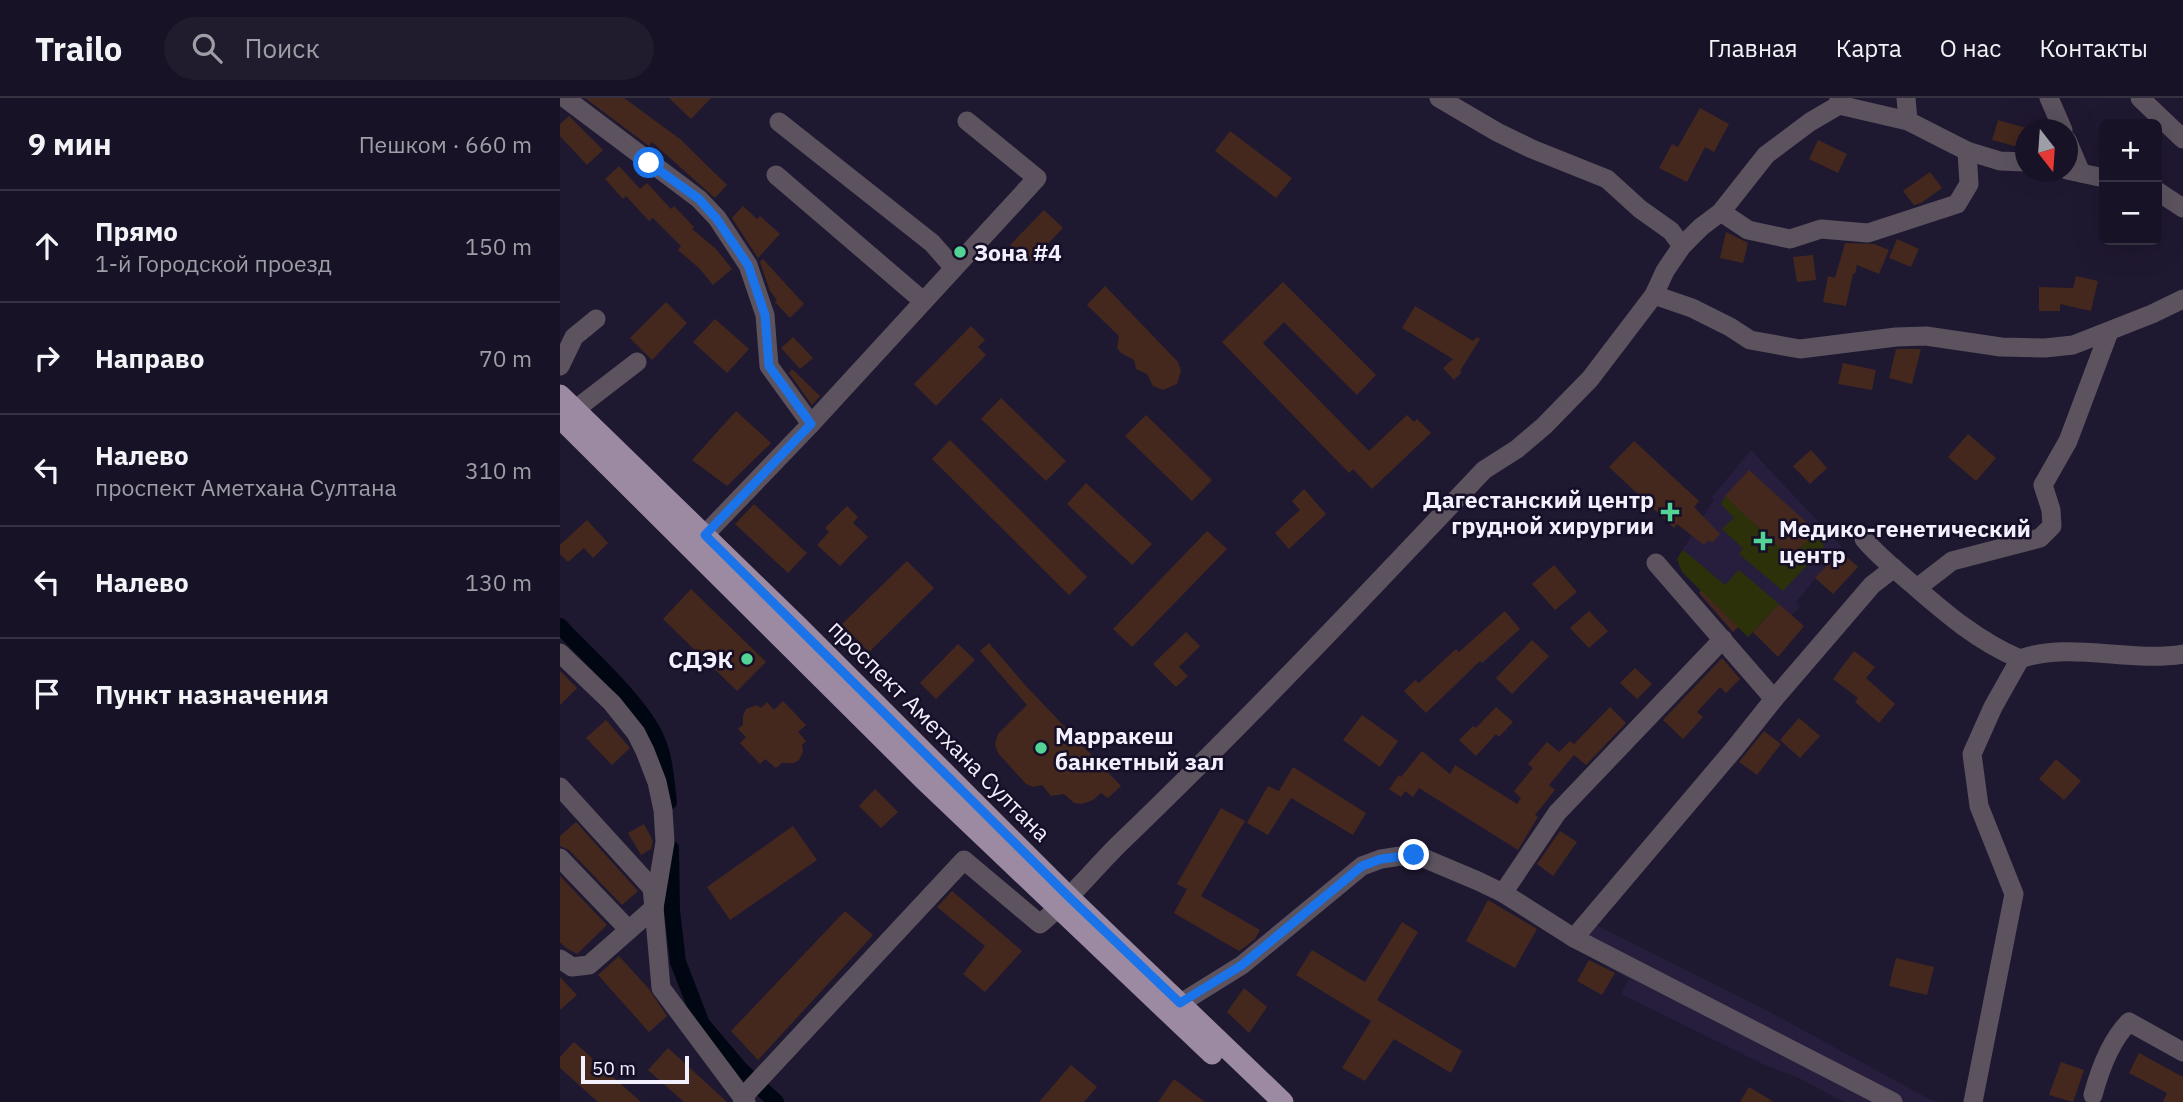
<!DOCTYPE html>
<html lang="ru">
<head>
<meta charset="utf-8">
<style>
	body { margin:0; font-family:"IBM Plex Sans",sans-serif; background:#201b2d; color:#f1f3f6 }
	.controls { position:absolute; right:21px; top:21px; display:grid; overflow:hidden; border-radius:10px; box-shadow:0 7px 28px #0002 }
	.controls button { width:63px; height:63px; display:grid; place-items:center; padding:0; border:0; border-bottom:2px solid #363242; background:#171225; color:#f1f3f6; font:35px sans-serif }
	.compass { position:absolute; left:1455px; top:21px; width:63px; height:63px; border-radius:50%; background:#171225; box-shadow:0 7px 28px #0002; rotate:163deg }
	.scale { position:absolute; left:21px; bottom:18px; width:108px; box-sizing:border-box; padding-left:7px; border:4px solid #f3f0fe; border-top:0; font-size:19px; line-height:24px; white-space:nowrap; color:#f3f0fe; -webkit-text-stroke:5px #160f27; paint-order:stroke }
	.stop { position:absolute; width:21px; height:21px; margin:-16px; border:5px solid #1a73e8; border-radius:50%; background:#fff }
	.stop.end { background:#1a73e8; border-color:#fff; box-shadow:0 2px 7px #0008 }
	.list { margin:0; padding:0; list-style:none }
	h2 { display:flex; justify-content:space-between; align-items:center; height:91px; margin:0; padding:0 28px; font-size:30px }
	h2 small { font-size:23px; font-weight:400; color:#9e9ea7 }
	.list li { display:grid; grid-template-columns:46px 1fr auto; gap:21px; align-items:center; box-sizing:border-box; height:112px; padding:0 28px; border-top:2px solid #363242 }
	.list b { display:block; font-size:26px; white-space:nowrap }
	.list p { margin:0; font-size:23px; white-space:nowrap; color:#9e9ea7 }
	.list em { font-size:23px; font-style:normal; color:#9e9ea7 }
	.icon { flex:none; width:38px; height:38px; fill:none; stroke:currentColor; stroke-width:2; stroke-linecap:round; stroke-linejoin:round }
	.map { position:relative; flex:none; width:1623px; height:1004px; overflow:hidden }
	header { display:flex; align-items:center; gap:42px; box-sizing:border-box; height:98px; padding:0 35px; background:#171225; border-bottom:2px solid #363242 }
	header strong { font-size:33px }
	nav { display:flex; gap:38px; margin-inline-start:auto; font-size:24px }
	.search { width:490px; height:63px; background:#201b2d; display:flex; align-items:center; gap:18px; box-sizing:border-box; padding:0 24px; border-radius:38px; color:#9e9ea7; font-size:26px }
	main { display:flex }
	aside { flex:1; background:#171225 }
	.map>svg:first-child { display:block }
	.built { fill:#271e3d }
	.green { fill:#2d3109 }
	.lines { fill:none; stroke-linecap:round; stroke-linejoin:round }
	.canal { stroke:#000712; stroke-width:16 }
	.building { fill:#44281d }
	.minor { stroke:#5c535f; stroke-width:19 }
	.major { stroke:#9b8aa1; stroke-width:21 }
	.route { stroke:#1a73e8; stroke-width:9 }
	.poi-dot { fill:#53d396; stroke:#160f27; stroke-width:2.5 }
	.labels { text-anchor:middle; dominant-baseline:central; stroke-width:5; stroke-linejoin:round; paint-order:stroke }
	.poi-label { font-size:23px; font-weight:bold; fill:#f3f0fe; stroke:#160f27; text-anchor:start }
	.street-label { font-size:23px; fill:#f3f0fe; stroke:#160f27 }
</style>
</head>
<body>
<header>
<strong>Trailo</strong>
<div class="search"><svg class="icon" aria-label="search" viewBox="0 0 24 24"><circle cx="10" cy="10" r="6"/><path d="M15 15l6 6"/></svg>Поиск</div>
<nav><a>Главная</a><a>Карта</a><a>О нас</a><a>Контакты</a></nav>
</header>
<main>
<aside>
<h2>9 мин<small>Пешком · 660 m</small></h2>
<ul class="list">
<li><svg class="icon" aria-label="ahead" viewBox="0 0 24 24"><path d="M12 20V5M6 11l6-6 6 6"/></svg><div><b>Прямо</b><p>1-й Городской проезд</p></div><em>150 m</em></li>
<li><svg class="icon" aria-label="right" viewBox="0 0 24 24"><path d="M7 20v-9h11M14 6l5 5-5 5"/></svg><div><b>Направо</b></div><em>70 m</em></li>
<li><svg class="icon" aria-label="left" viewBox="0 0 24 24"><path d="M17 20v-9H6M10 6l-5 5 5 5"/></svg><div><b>Налево</b><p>проспект Аметхана Султана</p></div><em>310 m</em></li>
<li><svg class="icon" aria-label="left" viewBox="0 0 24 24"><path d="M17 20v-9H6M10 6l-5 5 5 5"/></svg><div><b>Налево</b></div><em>130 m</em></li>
<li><svg class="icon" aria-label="arrive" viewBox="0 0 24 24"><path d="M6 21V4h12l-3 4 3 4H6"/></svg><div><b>Пункт назначения</b></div></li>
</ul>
</aside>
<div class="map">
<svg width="1623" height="1004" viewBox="0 0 1623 1004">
	<rect width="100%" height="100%" fill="#1f1831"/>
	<!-- built -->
	<g class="built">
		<polygon points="1191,352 1282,449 1236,504 1240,509 1231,517 1219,506 1188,539 1122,474 1117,461 1154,401 1152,399"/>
		<polygon points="1032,825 1210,914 1369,1001 1379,1004 1284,1004 1241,981 1203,966 1061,896 1069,881 1018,852"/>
	</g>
	<!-- green -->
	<g class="green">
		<polygon points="1165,398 1231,459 1256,433 1262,441 1264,449 1223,493 1179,456 1183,450 1162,431 1174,420 1161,406"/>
		<polygon points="1123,452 1165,487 1179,472 1219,506 1188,539 1122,474 1117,461"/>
	</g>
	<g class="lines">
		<!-- canal -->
		<g class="canal">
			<path d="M0 528C29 559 74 598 94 635 105 656 106 680 109 704"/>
			<polyline points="111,750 112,813 118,864 142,926 180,971 216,1004"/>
		</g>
	</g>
	<!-- building -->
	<g class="building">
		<polygon points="25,0 64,0 120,41 167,87 155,100 92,44 89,48"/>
		<polygon points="109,0 151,0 131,21"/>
		<polygon points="1140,10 1169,26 1154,54 1145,49 1127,84 1099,70 1112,46 1118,49"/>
		<polygon points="9,18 43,52 27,67 0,38 0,26"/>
		<polygon points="1438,22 1466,30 1466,51 1432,42"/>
		<polygon points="670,33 732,80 716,100 655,53"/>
		<polygon points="1258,42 1287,56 1278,75 1249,61"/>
		<polygon points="59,68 80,91 87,85 111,111 114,108 134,129 132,131 156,151 172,171 153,187 139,170 118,152 121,148 93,120 89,123 66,98 63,101 45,81"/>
		<polygon points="1370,74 1382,90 1361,105 1354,107 1343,93"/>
		<polygon points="183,108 197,121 200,118 220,136 198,160 172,120"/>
		<polygon points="484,112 503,130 469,165 450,147"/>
		<polygon points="1166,134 1188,145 1183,165 1160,160"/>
		<polygon points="1337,141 1359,151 1351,169 1329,160"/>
		<polygon points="1285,145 1314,146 1329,152 1319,176 1297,167 1295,176 1293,176 1286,208 1263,204 1268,178 1275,180"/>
		<polygon points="1253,157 1256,182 1237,184 1233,159"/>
		<polygon points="203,161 244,206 230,220 215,204 217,202 210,193 200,164"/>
		<polygon points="1516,178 1538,183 1531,213 1500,206 1500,213 1479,213 1479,189 1513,190"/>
		<polygon points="723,184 816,277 797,297 724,224 703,245 809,353 847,317 854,324 857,321 871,335 812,391 793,371 789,375 662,244"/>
		<polygon points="545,188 618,264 621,273 617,286 603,292 593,288 587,276 576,271 574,262 561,255 557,250 559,238 527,207"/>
		<polygon points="106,204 127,225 92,262 70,240"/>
		<polygon points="855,208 913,243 917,239 920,241 900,273 902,274 894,282 883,270 893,261 842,230"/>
		<polygon points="155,221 189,251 167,275 133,244"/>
		<polygon points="411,228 425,242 418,249 426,257 376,308 354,286"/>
		<polygon points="233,239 253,260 240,271 221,250"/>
		<polygon points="1336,251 1361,251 1352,286 1329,280"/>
		<polygon points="1283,265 1316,272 1312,292 1278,286"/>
		<polygon points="232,271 260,298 252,307 229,275"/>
		<polygon points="441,300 506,363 486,383 421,321"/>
		<polygon points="176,313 211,345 167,388 132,362"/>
		<polygon points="586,317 652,382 632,403 565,338"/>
		<polygon points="1408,336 1436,360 1416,383 1388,359"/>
		<polygon points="390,342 527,479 509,497 372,361"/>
		<polygon points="1074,343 1139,403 1134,409 1160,436 1152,445 1149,442 1144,447 1117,426 1114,430 1049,369"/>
		<polygon points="1251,352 1267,370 1250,386 1233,368"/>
		<polygon points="1189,372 1256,433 1231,460 1165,398"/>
		<polygon points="526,385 592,446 572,467 507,406"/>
		<polygon points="744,391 766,416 729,451 715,435 740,412 732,403"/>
		<polygon points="194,406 247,455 228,475 175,426"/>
		<polygon points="287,408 298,419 293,425 308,439 280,468 257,447 269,434 265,430"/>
		<polygon points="27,422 48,445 33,460 24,450 8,464 0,456 0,447"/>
		<polygon points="647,433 667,451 572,549 553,531"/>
		<polygon points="1280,453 1298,469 1273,496 1255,480"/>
		<polygon points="347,463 374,490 309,554 282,526"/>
		<polygon points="994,467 1017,494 995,512 972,486"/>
		<polygon points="131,491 206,564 177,593 103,521"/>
		<polygon points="1141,492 1178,529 1173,534 1139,495"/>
		<polygon points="1219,506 1244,528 1218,559 1193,534"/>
		<polygon points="945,513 960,531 922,565 920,563 866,615 844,593 855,582 859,585 896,551 899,554"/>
		<polygon points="1029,513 1048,533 1029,550 1010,530"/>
		<polygon points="626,534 640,548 619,569 628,578 616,589 593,566"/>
		<polygon points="972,542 989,558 952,596 936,580"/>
		<polygon points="429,545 465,587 561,688 548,700 541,695 533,702 522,706 514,705 504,696 491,698 482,687 473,689 466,686 438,655 435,646 438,636 467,607 420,553"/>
		<polygon points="398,546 415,562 376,601 360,585"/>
		<polygon points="1294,553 1315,569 1306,580 1335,606 1319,625 1295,604 1298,600 1273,581"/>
		<polygon points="1162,560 1180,581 1166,595 1160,589 1137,614 1143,619 1123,641 1103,622"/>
		<polygon points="1075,570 1092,586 1077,601 1060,585"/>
		<polygon points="0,573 17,590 0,607"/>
		<polygon points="223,603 246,627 238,634 246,643 242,647 243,654 239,662 234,665 222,665 216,670 205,661 200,666 180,645 186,639 178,631 183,627 183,618 186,611 197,607 201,610 207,604 214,612"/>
		<polygon points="936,609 953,624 939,639 936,636 916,658 899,642 913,628 916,630"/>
		<polygon points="1050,609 1066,625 1026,667 1014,657 989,687 995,692 975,717 978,719 958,752 859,690 853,699 845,693 841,699 829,691 839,677 841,679 862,653 890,676 895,667 957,706 961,700 954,693 973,670 968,666 987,644 999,654 1010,643 1014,646"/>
		<polygon points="802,617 838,643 820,669 783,642"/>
		<polygon points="1239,620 1260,638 1240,660 1220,642"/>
		<polygon points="46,622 70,650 52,667 26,640"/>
		<polygon points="1204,633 1221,646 1197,677 1179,664"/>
		<polygon points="1496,661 1521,683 1504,702 1479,681"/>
		<polygon points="733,669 806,715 793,737 731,700 708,737 687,725 708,688 719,693"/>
		<polygon points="315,691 338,714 321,730 299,708"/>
		<polygon points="661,710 685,723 641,798 700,832 695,841 679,853 614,815 627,791 617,786"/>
		<polygon points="16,724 78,793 62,807 9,752 0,748 0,738"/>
		<polygon points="84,726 93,743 91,751 81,757 68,735"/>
		<polygon points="233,728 257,762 170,822 147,789"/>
		<polygon points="1000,733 1017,744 993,778 977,766"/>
		<polygon points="0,778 47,827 17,856 6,850 0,844"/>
		<polygon points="392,793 462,853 425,894 403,876 425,848 377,809"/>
		<polygon points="928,802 977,831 955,870 906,843"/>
		<polygon points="285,813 313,837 198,962 171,933"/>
		<polygon points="842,824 858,834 817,902 902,953 891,975 834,941 805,983 782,970 811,923 736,877 752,852 805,884"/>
		<polygon points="59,858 89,891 107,918 89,934 38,877"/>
		<polygon points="1336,860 1374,869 1367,897 1329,888"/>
		<polygon points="1029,862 1055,875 1042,897 1017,883"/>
		<polygon points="0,879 17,897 0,912"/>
		<polygon points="684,890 707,909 689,935 667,914"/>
		<polygon points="14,944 81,1004 38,1004 0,970 0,959"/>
		<polygon points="108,950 167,1004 124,1004 88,972"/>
		<polygon points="1579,955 1623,979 1623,1004 1603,1004 1607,995 1569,975"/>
		<polygon points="1501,964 1524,972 1513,1004 1489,997"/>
		<polygon points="511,967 537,989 524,1004 479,1004"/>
		<polygon points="614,981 645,1004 598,1004"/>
		<polygon points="1189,989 1214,1004 1180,1004"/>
	</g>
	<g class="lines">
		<!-- minor -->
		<g class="minor">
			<polyline points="5,0 139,101 157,120 188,167 205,217 209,268 251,326"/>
			<polyline points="879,0 937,34 972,51 1047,81 1080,111 1111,133 1122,148"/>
			<polyline points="1346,0 1348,23"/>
			<polyline points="1489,0 1503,32"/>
			<polyline points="1580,0 1623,41"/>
			<polyline points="1279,7 1348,23 1407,53 1440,63 1465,64"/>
			<polyline points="219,24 372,145 394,170"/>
			<polyline points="1507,42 1521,75"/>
			<polyline points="1507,72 1544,80"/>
			<polyline points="216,77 363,203"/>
			<polyline points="1597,93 1623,110"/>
			<polyline points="1161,114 1188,132 1230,141 1261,131 1308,135 1397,106 1409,86 1407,53"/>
			<polyline points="1094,197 1132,210 1170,229 1190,242 1240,251 1336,239 1366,238 1441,249 1485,250 1513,247 1592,216 1623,201"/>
			<polyline points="0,268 14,239 36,221"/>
			<polyline points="3,321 77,264"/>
			<path d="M1304 441C1318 458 1335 471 1352 486 1385 515 1419 544 1460 561 1510 543 1570 565 1623 556"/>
			<polyline points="133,449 251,326 477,80 407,23"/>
			<polyline points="1096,465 1214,601"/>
			<polyline points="1357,490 1392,463 1480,440 1492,428 1491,412 1483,387 1508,343 1549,234"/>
			<polyline points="0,555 52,605 76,635 85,653 97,684 103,712 105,744 94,810 101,890 186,1004"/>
			<polyline points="0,689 92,790 94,810 29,867 12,869 0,861"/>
			<polyline points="0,760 69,832"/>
			<polyline points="943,795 997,715 1163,541"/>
			<polyline points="1014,840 1175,650 1214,601 1312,487 1334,470"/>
			<polyline points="608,913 682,867 802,768 821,761 854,756 918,783 943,795 1014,840 1333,1004"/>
			<path d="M1533 997C1540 971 1550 943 1569 924L1623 954"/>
			<path d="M182 1000 404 762 480 826C510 801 531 774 558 747 684 626 804 499 924 372L957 351 984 328 1030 281 1094 197 1105 173 1122 148 1141 129 1161 114 1206 57 1250 24 1279 7V0"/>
			<polyline points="1413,1004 1454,796 1419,708 1412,656 1433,609 1460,561"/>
		</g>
		<!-- major -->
		<g class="major">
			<polyline points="0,297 239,529 510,800 723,1004"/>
			<polyline points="0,320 363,681 652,956"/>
		</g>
	</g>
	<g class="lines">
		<!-- route -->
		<polyline class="route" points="89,65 139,101 156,120 188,167 205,217 209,268 251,326 145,437 510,800 620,905 682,867 802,768 821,761 854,757"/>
	</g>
	<!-- markers -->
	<g class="poi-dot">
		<circle cx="400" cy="154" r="7"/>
		<path d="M1106.5 403.5h7v7h7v7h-7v7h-7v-7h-7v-7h7z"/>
		<path d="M1199.5 432.5h7v7h7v7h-7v7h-7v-7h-7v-7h7z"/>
		<circle cx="187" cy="561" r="7"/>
		<circle cx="481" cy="650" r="7"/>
	</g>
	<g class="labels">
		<!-- poi labels -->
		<g class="poi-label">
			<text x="414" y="154">Зона #4</text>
			<text x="1094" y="401" text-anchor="end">Дагестанский центр<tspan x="1094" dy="26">грудной хирургии</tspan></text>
			<text x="1219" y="430">Медико-генетический<tspan x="1219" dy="26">центр</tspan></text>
			<text x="173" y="561" text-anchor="end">СДЭК</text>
			<text x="495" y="637">Марракеш<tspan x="495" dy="26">банкетный зал</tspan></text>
		</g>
		<!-- street labels -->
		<g class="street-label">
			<text transform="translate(380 632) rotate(45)">проспект Аметхана Султана</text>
		</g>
	</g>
</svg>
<div class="controls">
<button>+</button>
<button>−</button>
</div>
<svg class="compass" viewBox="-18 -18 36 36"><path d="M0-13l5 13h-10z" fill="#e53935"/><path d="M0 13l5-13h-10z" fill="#9e9ea7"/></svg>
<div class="scale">50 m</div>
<div class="stop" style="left:89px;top:65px"></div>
<div class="stop end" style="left:854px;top:757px"></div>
</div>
</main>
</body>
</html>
